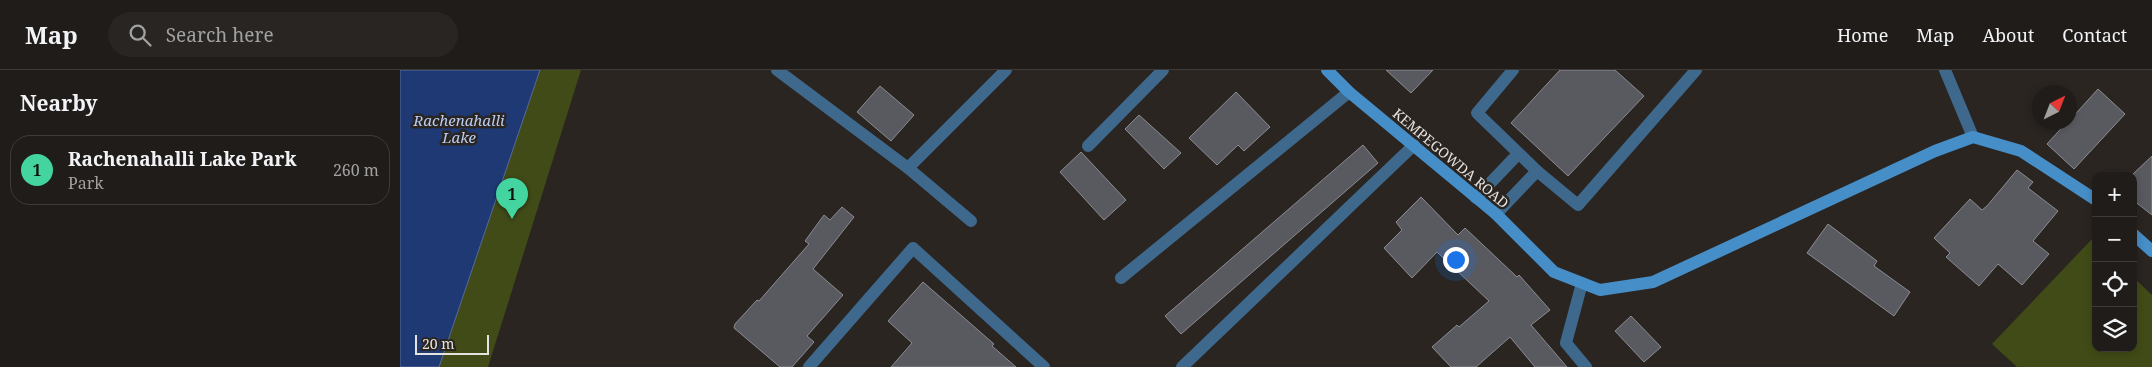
<!DOCTYPE html>
<html lang="en">
<head>
<meta charset="utf-8">
<style>
	body { margin:0; font-family:"Noto Serif",serif; background:#282522; color:#f1f3f6 }
	.controls { position:absolute; right:15px; bottom:15px; display:grid; overflow:hidden; border-radius:10px; box-shadow:0 2px 8px #0003 }
	.controls button { width:45px; height:45px; display:grid; place-items:center; padding:0; border:0; border-bottom:1px solid #3d3a38; background:#201c19; color:#f1f3f6; font:25px sans-serif }
	.compass { position:absolute; left:1632px; top:15px; width:45px; height:45px; border-radius:50%; background:#201c19; box-shadow:0 2px 8px #0003; rotate:42deg }
	.scale { position:absolute; left:15px; bottom:12px; width:74px; box-sizing:border-box; padding-left:5px; border:2px solid #e6e2df; border-top:0; font-size:14px; line-height:18px; white-space:nowrap; color:#e6e2df; -webkit-text-stroke:4px #2a2521; paint-order:stroke }
	.you { position:absolute; left:1055px; top:189px; width:18px; height:18px; margin:-12px; border:4px solid #fff; border-radius:50%; background:#1a73e8; box-shadow:0 0 0 8px #1a73e833 }
	.badge { display:grid; place-items:center; width:32px; height:32px; border-radius:50%; background:#43d4a0; color:#111; font-size:16px; font-weight:700 }
	.pin { position:absolute; translate:-50% -41px; filter:drop-shadow(0 1px 2px #0008) }
	.pin::after { content:''; position:absolute; top:26px; width:18px; height:15px; background:inherit; clip-path:polygon(0 0,100% 0,50% 100%) }
	.list { margin:0; padding:0; list-style:none }
	h2 { display:flex; justify-content:space-between; align-items:center; height:65px; margin:0; padding:0 20px; font-size:21px }
	h2 small { font-size:16px; font-weight:400; color:#a2a1a2 }
	.list li { display:grid; grid-template-columns:32px 1fr auto; gap:15px; align-items:center; box-sizing:border-box; height:70px; margin:0 10px 10px; padding:0 10px; border:1px solid #3d3a38; border-radius:20px }
	.list b { display:block; font-size:19px; white-space:nowrap }
	.list p { margin:0; font-size:16px; white-space:nowrap; color:#a2a1a2 }
	.list em { font-size:16px; font-style:normal; color:#a2a1a2 }
	.icon { flex:none; width:28px; height:28px; fill:none; stroke:currentColor; stroke-width:2; stroke-linecap:round; stroke-linejoin:round }
	.map { position:relative; flex:none; width:1752px; height:297px; overflow:hidden }
	header { display:flex; align-items:center; gap:30px; box-sizing:border-box; height:70px; padding:0 25px; background:#201c19; border-bottom:1px solid #3d3a38 }
	header strong { font-size:24px }
	nav { display:flex; gap:28px; margin-inline-start:auto; font-size:18px }
	.search { width:350px; height:45px; background:#282522; display:flex; align-items:center; gap:12px; box-sizing:border-box; padding:0 18px; border-radius:28px; color:#a2a1a2; font-size:19px }
	main { display:flex }
	aside { flex:1; background:#201c19 }
	.map>svg:first-child { display:block }
	.green { fill:#414b17 }
	.water { fill:#1e3974; stroke:#5a6c94 }
	.building { fill:#595960; stroke:#8b8c93 }
	.lines { fill:none; stroke-linecap:round; stroke-linejoin:round }
	.street { stroke:#3e698d; stroke-width:12 }
	.secondary { stroke:#468ec8; stroke-width:12 }
	.labels { text-anchor:middle; dominant-baseline:central; stroke-width:5; stroke-linejoin:round; paint-order:stroke }
	.street-label { font-size:14px; fill:#e6e2df; stroke:#2a2521 }
	.water-label { font-size:15px; font-style:italic; fill:#bacdf1; stroke:#2a2521 }
</style>
</head>
<body>
<header>
<strong>Map</strong>
<div class="search"><svg class="icon" aria-label="search" viewBox="0 0 24 24"><circle cx="10" cy="10" r="6"/><path d="M15 15l6 6"/></svg>Search here</div>
<nav><a>Home</a><a>Map</a><a>About</a><a>Contact</a></nav>
</header>
<main>
<aside>
<h2>Nearby<small></small></h2>
<ul class="list">
<li><span class="badge">1</span><div><b>Rachenahalli Lake Park</b><p>Park</p></div><em>260 m</em></li>
</ul>
</aside>
<div class="map">
<svg width="1752" height="297" viewBox="0 0 1752 297">
	<rect width="100%" height="100%" fill="#2a2521"/>
	<!-- green -->
	<g class="green">
		<polygon points="140,0 181,0 88,297 39,297"/>
		<polygon points="1693,168 1696,171 1696,278 1733,278 1733,207 1752,225 1752,297 1617,297 1592,274"/>
	</g>
	<!-- water -->
	<polygon class="water" points="0,0 140,0 39,297 0,297"/>
	<!-- building -->
	<g class="building">
		<polygon points="986,0 1033,0 1011,23"/>
		<polygon points="1160,0 1215,0 1244,26 1168,106 1111,53"/>
		<polygon points="480,16 514,45 491,71 457,42"/>
		<polygon points="1698,19 1725,44 1674,99 1647,74 1667,52 1670,52 1670,50"/>
		<polygon points="836,22 870,57 844,81 838,75 817,95 789,68"/>
		<polygon points="739,45 781,83 764,99 725,59"/>
		<polygon points="963,75 978,93 781,264 765,246"/>
		<polygon points="681,82 726,130 704,150 660,102"/>
		<polygon points="1752,86 1752,145 1733,130 1733,104"/>
		<polygon points="1617,100 1633,112 1628,118 1658,141 1633,171 1649,184 1622,215 1598,194 1579,216 1546,187 1550,183 1534,168 1570,129 1582,140 1587,136"/>
		<polygon points="1021,127 1058,165 1065,158 1117,207 1119,205 1150,240 1131,255 1167,297 1135,297 1110,267 1076,297 1051,297 1032,277 1057,255 1059,257 1089,231 1037,182 1012,208 984,178 1002,160 996,152"/>
		<polygon points="442,137 454,147 413,199 443,225 407,266 414,272 392,297 380,297 334,258 335,254 357,230 359,231 409,174 405,171 424,145 430,150"/>
		<polygon points="1428,154 1477,191 1474,196 1510,222 1494,246 1407,183"/>
		<polygon points="523,212 594,274 592,276 616,297 491,297 512,273 488,251"/>
		<polygon points="1231,246 1261,277 1244,292 1215,261"/>
	</g>
	<g class="lines">
		<!-- street -->
		<g class="street">
			<polyline points="377,0 508,98 606,0"/>
			<polyline points="1113,0 1077,43 1137,101"/>
			<polyline points="1545,0 1573,67"/>
			<polyline points="688,76 763,0"/>
			<polyline points="508,98 571,151"/>
			<polyline points="1076,128 1118,84"/>
			<polyline points="1096,144 1137,101 1178,135 1296,0"/>
			<polyline points="721,208 949,22"/>
			<polyline points="1182,213 1166,273 1186,297"/>
			<polyline points="409,297 513,178 644,297"/>
			<polyline points="782,297 1014,75"/>
		</g>
		<!-- secondary -->
		<g class="secondary">
			<polyline points="927,0 949,22 1096,144 1154,202 1200,220 1253,212 1535,81 1573,67 1621,81 1696,130"/>
			<polyline points="1733,164 1752,181"/>
		</g>
	</g>
	<g class="labels">
		<!-- street labels -->
		<g class="street-label">
			<text transform="translate(1051 88) rotate(40)">KEMPEGOWDA ROAD</text>
		</g>
		<!-- water labels -->
		<g class="water-label">
			<text x="59" y="50">Rachenahalli<tspan x="59" dy="17">Lake</tspan></text>
		</g>
	</g>
</svg>
<div class="controls">
<button>+</button>
<button>−</button>
<button><svg class="icon" aria-label="locate" viewBox="0 0 24 24"><circle cx="12" cy="12" r="6"/><path d="M12 2v4M12 18v4M2 12h4M18 12h4"/></svg></button>
<button><svg class="icon" aria-label="layers" viewBox="0 0 24 24"><path d="M12 4l9 5-9 5-9-5zM3 14l9 5 9-5"/></svg></button>
</div>
<svg class="compass" viewBox="-18 -18 36 36"><path d="M0-13l5 13h-10z" fill="#e53935"/><path d="M0 13l5-13h-10z" fill="#a2a1a2"/></svg>
<div class="scale">20 m</div>
<div class="you"></div>
<div class="pin badge" style="left:112px;top:149px">1</div>
</div>
</main>
</body>
</html>
